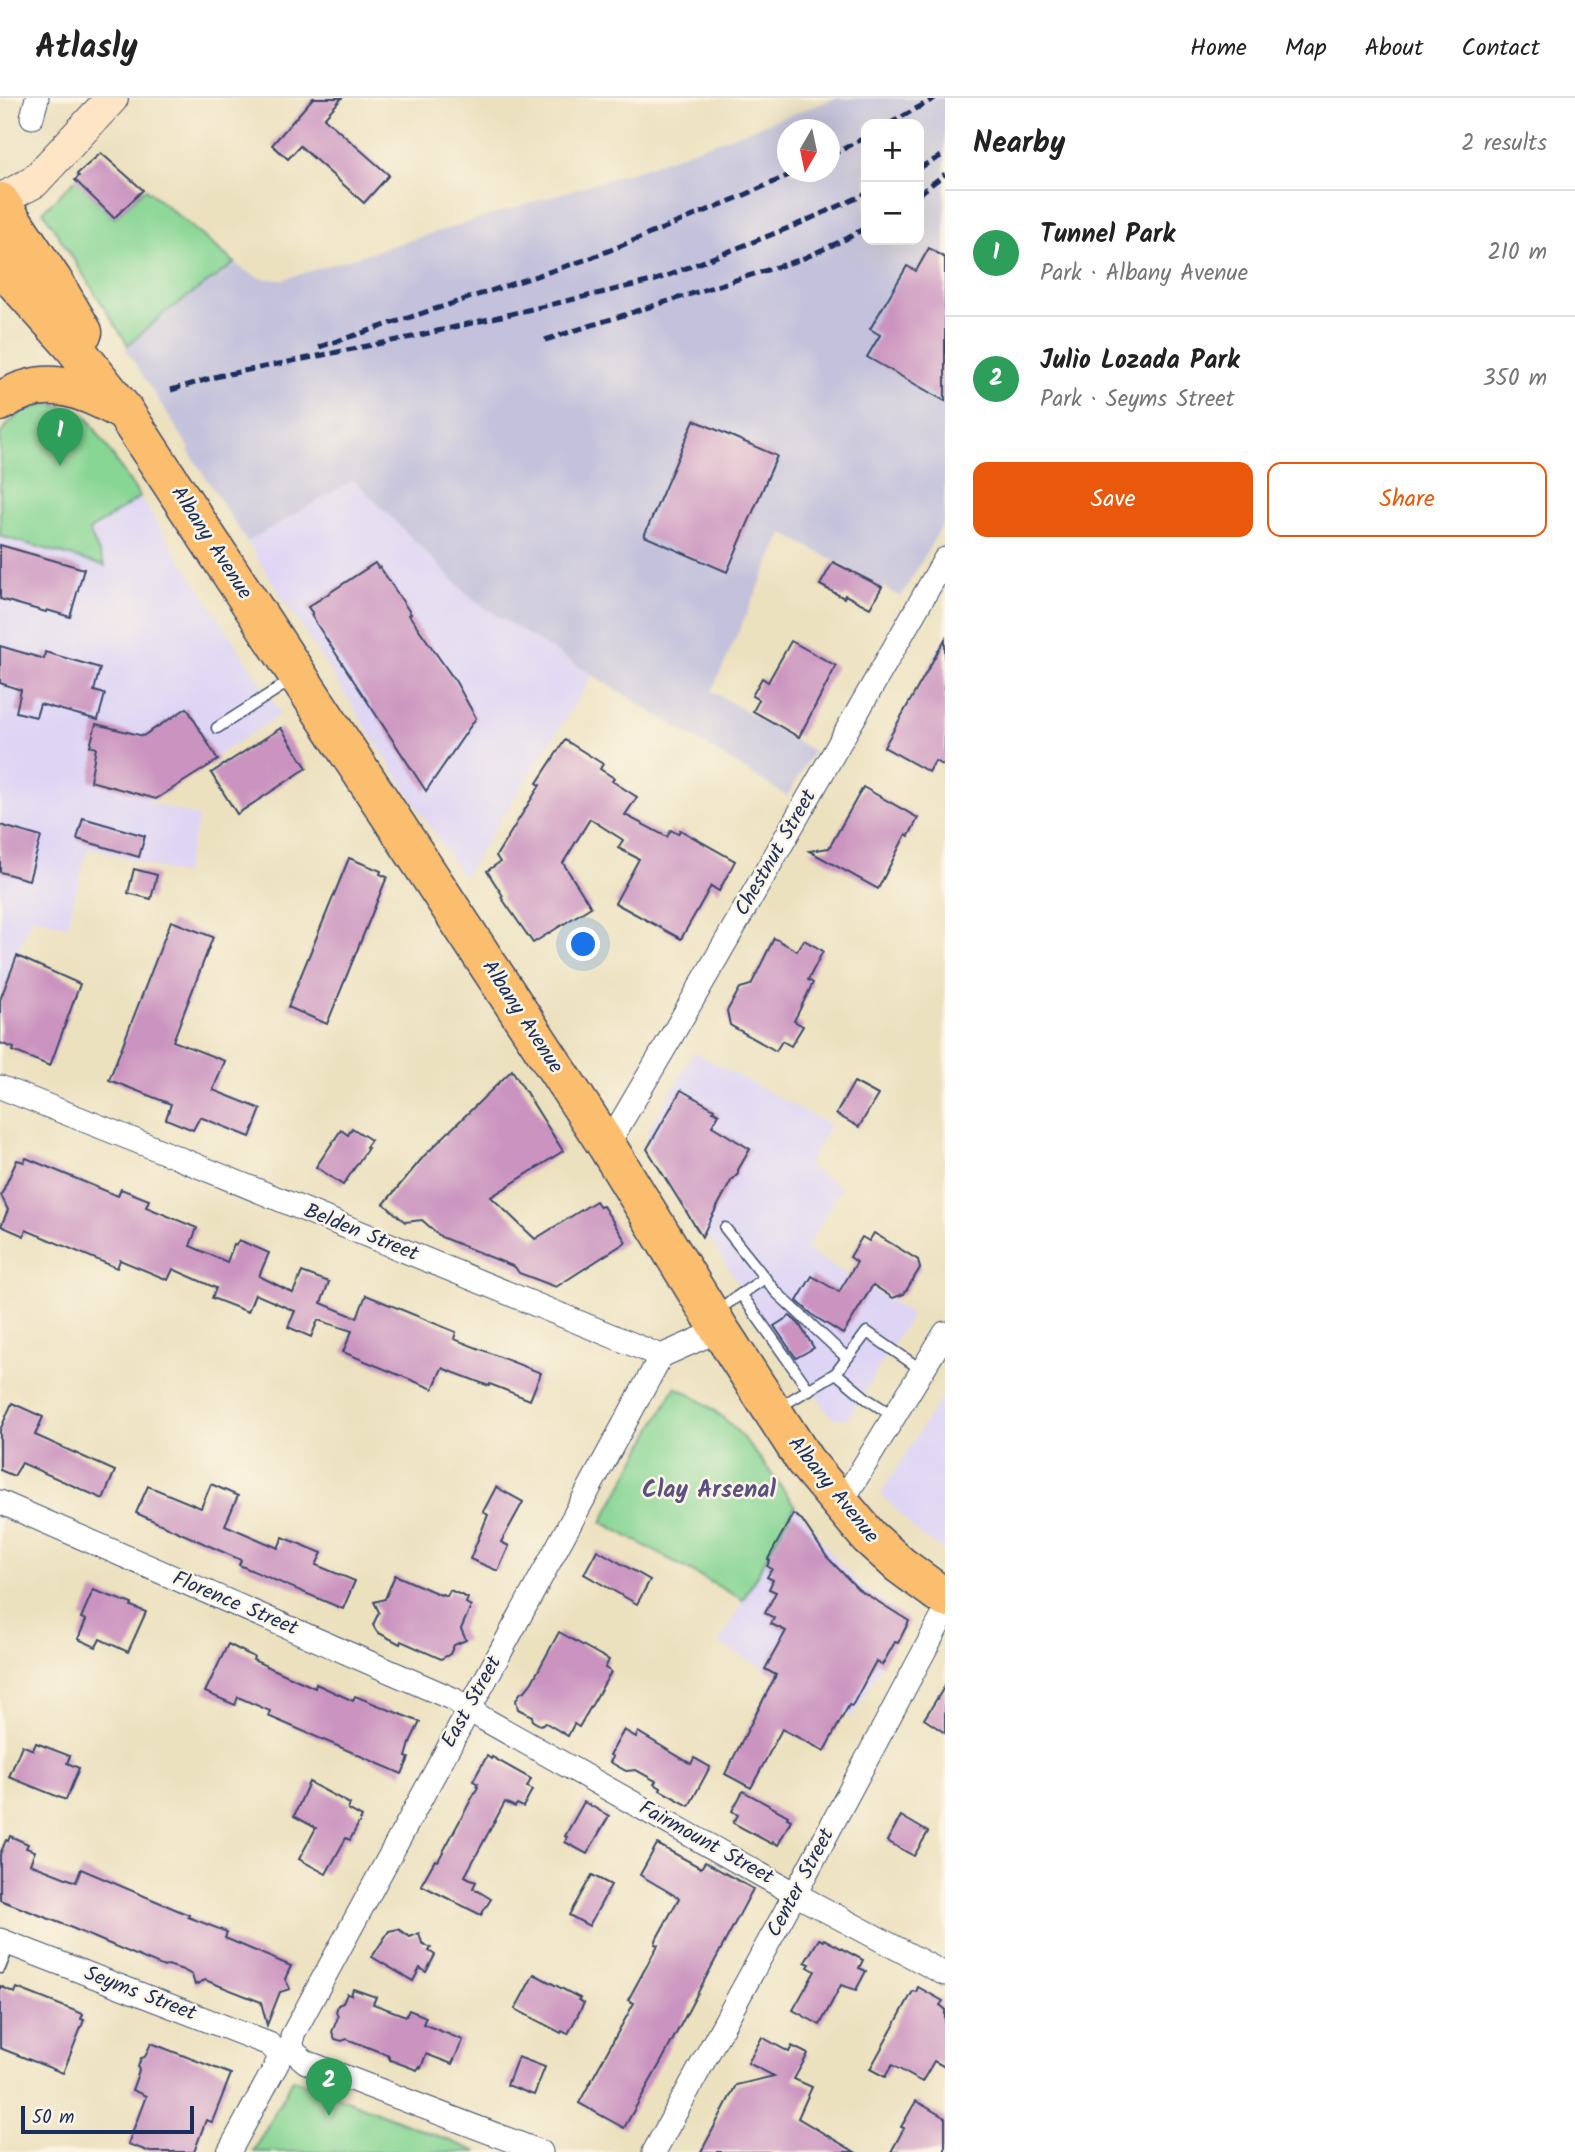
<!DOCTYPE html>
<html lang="en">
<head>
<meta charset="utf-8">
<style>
	body { margin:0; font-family:Kalam,sans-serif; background:#f6f6f6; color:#222 }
	.controls { position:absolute; right:21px; top:21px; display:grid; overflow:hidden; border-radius:14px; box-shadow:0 7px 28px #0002 }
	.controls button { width:63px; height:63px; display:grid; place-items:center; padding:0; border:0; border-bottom:2px solid #e0e0e0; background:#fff; color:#222; font:35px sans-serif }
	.compass { position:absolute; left:777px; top:21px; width:63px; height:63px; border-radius:50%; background:#fff; box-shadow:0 7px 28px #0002; rotate:189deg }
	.scale { position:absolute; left:21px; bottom:18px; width:173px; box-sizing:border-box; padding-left:7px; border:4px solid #1b2f5e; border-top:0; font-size:19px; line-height:24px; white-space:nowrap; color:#1b2f5e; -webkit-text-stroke:5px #fcf5e5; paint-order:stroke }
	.you { position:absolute; left:584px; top:847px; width:24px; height:24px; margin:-18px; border:5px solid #fff; border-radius:50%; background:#1a73e8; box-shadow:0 0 0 10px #1a73e833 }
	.badge { display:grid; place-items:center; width:46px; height:46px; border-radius:50%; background:#ea580c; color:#fff; font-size:23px; font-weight:700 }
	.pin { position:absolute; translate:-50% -58px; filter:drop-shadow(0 2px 4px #0008) }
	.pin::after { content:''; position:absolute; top:37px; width:24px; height:21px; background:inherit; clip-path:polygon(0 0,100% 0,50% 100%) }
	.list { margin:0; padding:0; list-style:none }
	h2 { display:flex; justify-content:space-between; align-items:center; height:91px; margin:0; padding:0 28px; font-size:30px }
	h2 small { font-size:23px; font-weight:400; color:#767676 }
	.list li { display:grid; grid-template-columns:46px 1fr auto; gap:21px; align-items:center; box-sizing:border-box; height:126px; padding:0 28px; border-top:2px solid #e0e0e0 }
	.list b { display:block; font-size:26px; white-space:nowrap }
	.list p { margin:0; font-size:23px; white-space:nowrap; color:#767676 }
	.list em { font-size:23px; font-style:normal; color:#767676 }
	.actions { display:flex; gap:14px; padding:21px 28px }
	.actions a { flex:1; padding:16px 0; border:2px solid #ea580c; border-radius:14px; text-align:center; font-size:24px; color:#ea580c }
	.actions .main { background:#ea580c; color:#fff }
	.map { position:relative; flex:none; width:945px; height:2054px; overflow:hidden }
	header { display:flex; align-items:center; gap:42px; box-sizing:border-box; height:98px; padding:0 35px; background:#fff; border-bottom:2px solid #e0e0e0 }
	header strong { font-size:33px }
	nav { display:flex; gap:38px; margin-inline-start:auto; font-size:24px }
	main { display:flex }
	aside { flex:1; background:#fff }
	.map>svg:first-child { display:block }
	.built { fill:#ded5f5 }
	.industrial { fill:#c3c1db; fill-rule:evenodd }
	.green { fill:#88d694; stroke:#528279; stroke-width:2 }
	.building { fill:#cb94c0 }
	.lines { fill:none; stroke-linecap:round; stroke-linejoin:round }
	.lane-casing { stroke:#3a4a6d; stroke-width:13 }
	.street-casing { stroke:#3a4a6d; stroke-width:25 }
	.secondary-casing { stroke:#3a4a6d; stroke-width:34 }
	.primary-casing { stroke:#3a4a6d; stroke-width:38 }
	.highway-casing { stroke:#3a4a6d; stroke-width:41 }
	.lane { stroke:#fff; stroke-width:10 }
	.street { stroke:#fff; stroke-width:23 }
	.secondary { stroke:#fde5c5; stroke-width:32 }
	.primary { stroke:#fbbd6e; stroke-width:35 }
	.highway { stroke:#fbbd6e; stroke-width:38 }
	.rail { stroke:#1b2f5e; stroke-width:5; stroke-dasharray:10 5; stroke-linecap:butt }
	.labels { text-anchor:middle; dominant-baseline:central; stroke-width:5; stroke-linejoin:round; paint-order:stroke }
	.street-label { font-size:21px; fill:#1b2f5e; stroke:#fcf5e5 }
	.quarter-label { font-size:24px; font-weight:bold; fill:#595280; stroke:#fcf5e5 }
</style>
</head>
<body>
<header>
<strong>Atlasly</strong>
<nav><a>Home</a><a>Map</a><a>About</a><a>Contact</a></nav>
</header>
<main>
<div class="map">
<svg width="945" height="2054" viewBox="0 0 945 2054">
	<rect width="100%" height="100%" fill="#fcf5e5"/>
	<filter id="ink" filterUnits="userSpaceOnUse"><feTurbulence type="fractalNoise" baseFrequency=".0143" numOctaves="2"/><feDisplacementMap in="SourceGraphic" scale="14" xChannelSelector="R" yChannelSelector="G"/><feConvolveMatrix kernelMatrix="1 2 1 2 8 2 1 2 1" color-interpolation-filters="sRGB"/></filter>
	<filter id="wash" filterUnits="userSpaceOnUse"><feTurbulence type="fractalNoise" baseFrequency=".00686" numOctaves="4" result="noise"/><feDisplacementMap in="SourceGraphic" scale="28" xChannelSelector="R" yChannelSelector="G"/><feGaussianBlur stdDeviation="1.57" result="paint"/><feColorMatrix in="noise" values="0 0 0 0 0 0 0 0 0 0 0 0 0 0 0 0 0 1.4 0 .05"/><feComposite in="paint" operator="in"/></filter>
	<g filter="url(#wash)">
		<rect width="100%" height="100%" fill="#ece1bf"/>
		<!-- built -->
		<g class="built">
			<polygon points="354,382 463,492 485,510 593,578 463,780 247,444"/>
			<polygon points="140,399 281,616 146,703 199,719 183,777 88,749 67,828 32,818 0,900 0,438 105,467 89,433"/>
			<polygon points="694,954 830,1027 807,1068 841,1089 806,1152 912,1216 848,1320 833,1321 744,1194 647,1045 647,1036"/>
			<polygon points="945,1298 945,1453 920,1437 881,1396 936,1307"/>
			<polygon points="795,1408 840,1467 867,1493 906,1521 853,1619 719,1546"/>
		</g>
		<!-- industrial -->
		<path class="industrial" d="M837 0H945V422L901 499 783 435 712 593 813 653 787 698 485 510 463 492 354 382 247 444 188 352 190 351 125 250 163 216 235 165 244 172 260 180 281 182 644 70ZM866 26H919V142H866ZM788 32H830V74H788Z"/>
		<!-- green -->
		<g class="green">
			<polygon points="76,81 114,120 143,92 146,91 235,165 163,216 128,247 43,113"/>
			<path d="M47 306C61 307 75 310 87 319L140 399 89 433 105 468 0 438V337C14 317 23 311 47 306Z"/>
			<path d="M675 1289C733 1315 759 1359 795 1408L743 1502 602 1424Z"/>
			<polygon points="293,1981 478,2054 253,2054"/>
		</g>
		<g id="blocks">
			<!-- building -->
			<g class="building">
				<polygon points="313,0 342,0 324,20 389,77 364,105 300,48 288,61 272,47"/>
				<polygon points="101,55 143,92 114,120 75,82 79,78 77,76"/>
				<polygon points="929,150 945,160 945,303 867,259 880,237 870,231 907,168 916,173"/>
				<polygon points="694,322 777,358 727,474 644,438"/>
				<polygon points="0,447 84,471 70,519 47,512 46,514 0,501"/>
				<polygon points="833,464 882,489 870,510 845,497 844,500 820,487"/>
				<polygon points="375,465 378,470 380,469 411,516 409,517 456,584 476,620 426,693 325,539 311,517 313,516 308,509"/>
				<polygon points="945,541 945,668 935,663 929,674 884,649"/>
				<polygon points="791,543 836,568 799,639 753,613 759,602 752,598 762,580 768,584"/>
				<polygon points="0,548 44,561 45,554 100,570 94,593 105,596 98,622 40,606 36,619 16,614 21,592 0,585"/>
				<polygon points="187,610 218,662 156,701 90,683 96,650 90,648 96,626 143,638"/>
				<polygon points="281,630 307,670 237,716 211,675"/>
				<polygon points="565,642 603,666 600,671 614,680 612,683 637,699 625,717 667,739 671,732 678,736 680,732 735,763 719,793 711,788 681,841 615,805 639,761 618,750 623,742 590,721 563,765 591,809 533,845 501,799 503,798 487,773 500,764 496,758 540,687 537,685"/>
				<polygon points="863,689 918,720 909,738 906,736 878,791 809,753 829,750"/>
				<polygon points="83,720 145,738 139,759 77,741"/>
				<polygon points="0,727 41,739 29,782 0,774"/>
				<polygon points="349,760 381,773 380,776 387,779 327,926 288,909"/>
				<polygon points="134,771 157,777 151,801 128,795"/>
				<polygon points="171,823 213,839 173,943 225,963 213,992 261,1011 250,1039 200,1019 193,1032 166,1021 171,1006 109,982"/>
				<polygon points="774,840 797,853 804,842 823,853 808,882 813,885 794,923 803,928 791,948 782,943 776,953 730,927 727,913 740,890 751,887"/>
				<polygon points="17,858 80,886 50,968 13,953 14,950 0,945 0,902"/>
				<polygon points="512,972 563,1053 491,1099 535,1141 596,1103 600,1109 603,1108 626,1144 556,1189 519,1175 515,1169 441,1139 422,1122 405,1124 384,1106 424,1058"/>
				<polygon points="854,984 878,997 859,1029 836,1016"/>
				<polygon points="681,992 714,1011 713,1013 719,1016 712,1028 750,1051 738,1072 738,1076 731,1083 710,1122 702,1139 647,1051"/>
				<polygon points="352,1030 371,1042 366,1049 368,1050 343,1087 316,1069 341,1032 348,1037"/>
				<polygon points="26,1060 118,1098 121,1091 149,1102 146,1109 197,1130 190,1148 227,1164 234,1146 236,1147 239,1142 269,1155 259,1178 293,1195 302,1174 329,1184 321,1205 357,1220 366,1197 456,1234 454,1241 541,1275 530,1302 490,1286 489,1288 442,1270 433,1291 343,1254 352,1233 318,1222 311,1239 288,1229 295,1213 255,1196 248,1214 212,1200 216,1190 173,1171 168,1182 120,1162 117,1170 26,1132 24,1138 1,1128 8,1112 1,1097 17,1062 24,1064"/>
				<polygon points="874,1135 918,1162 920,1170 904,1196 893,1200 873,1187 843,1236 814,1218 797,1203 812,1178 839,1194 857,1164 850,1159 862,1139 869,1143"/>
				<polygon points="790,1218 799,1226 814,1250 796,1260 774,1228"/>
				<polygon points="12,1305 43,1319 35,1337 115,1373 103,1401 22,1365 14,1378 0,1372 0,1332"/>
				<polygon points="211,1386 238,1398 225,1427 278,1450 283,1439 322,1455 316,1467 355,1483 343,1511 239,1467 241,1462 136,1415 148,1388 201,1410"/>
				<polygon points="496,1389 523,1404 501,1444 509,1448 498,1473 470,1461 488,1417 483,1414"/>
				<polygon points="793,1416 802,1422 827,1459 858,1491 909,1523 898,1545 895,1544 882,1567 876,1563 852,1608 849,1607 824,1653 782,1631 751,1690 725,1676 776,1577 765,1571 786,1533 771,1526 774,1520 765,1515 776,1494 769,1491 773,1482 767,1479 772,1471 767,1468 770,1463 768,1461"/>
				<polygon points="597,1452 650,1482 637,1506 584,1476"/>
				<polygon points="395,1477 441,1497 442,1496 447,1498 450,1492 468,1500 466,1505 471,1508 461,1531 466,1542 454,1547 450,1556 441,1561 401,1543 400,1546 377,1534 373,1527 379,1514 374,1504 385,1501"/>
				<polygon points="93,1492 132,1506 131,1508 146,1514 128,1554 100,1541 96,1549 78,1541 86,1522 81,1520"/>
				<polygon points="559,1534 609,1562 605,1570 611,1574 579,1629 574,1626 568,1638 546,1625 540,1627 533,1623 532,1618 518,1611 516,1602 521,1594 525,1593 532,1584"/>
				<polygon points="228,1546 254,1559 253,1562 315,1590 316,1586 353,1603 355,1598 420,1624 411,1642 406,1659 409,1660 402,1676 268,1618 270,1613 238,1599 235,1607 205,1594"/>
				<polygon points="945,1588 945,1635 924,1621"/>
				<polygon points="624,1632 636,1639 638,1634 691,1666 694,1660 710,1669 689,1708 660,1692 661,1690 654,1686 656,1683 636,1672 626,1673 610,1664 613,1659 610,1657"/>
				<polygon points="36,1645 70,1658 67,1665 79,1670 66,1702 9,1679 22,1647 33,1652"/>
				<polygon points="487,1658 491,1661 492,1659 531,1681 527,1689 532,1692 523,1709 517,1706 515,1709 505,1704 465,1778 476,1784 473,1790 491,1801 481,1817 421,1787 435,1762 438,1763 478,1689 476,1688 478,1686 473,1683"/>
				<polygon points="309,1684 350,1706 348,1711 362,1719 350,1742 346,1740 326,1776 299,1761 316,1730 294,1718"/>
				<polygon points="743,1693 788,1718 787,1720 791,1722 778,1747 773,1744 772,1746 733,1725 738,1717 732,1713"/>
				<polygon points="584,1704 609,1718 587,1756 565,1744 567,1739 565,1738"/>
				<polygon points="901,1718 928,1734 914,1758 887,1743"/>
				<polygon points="10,1738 28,1746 26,1750 35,1753 30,1766 76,1784 81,1771 189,1817 188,1819 227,1834 225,1840 291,1868 285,1881 290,1891 280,1894 267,1927 261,1904 205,1882 195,1887 192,1877 183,1872 168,1867 164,1869 60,1825 0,1802 0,1756 6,1742 8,1743"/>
				<polygon points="657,1746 701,1770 705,1764 753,1791 661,1964 624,2030 579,2005 634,1905 628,1902 658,1847 655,1846 657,1840 679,1800 640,1777"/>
				<polygon points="592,1777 611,1787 589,1828 569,1817"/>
				<polygon points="398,1831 410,1839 419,1835 422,1845 431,1850 429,1853 435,1857 426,1874 420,1870 413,1883 372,1859 389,1833"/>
				<polygon points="819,1841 823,1843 824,1841 863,1862 859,1870 866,1873 856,1892 841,1887 820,1927 793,1912 815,1873 808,1869 810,1866 805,1864"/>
				<polygon points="534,1876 580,1900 578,1902 584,1905 568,1936 562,1933 561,1935 515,1911"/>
				<polygon points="0,1888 15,1895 17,1890 83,1916 81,1921 84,1922 63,1975 0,1950"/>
				<polygon points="918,1889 943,1903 940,1907 945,1911 945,1969 934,1963 922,1984 892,1967 885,1979 870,1971 913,1893 916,1894"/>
				<polygon points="353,1891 376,1899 373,1906 406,1918 409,1912 426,1919 423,1926 463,1942 452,1966 426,1956 421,1970 419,1969 417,1972 390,1962 388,1957 347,1941 342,1943 335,1941 332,1934 338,1919 336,1914 338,1907 343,1905 347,1896 351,1897"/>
				<polygon points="762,1939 789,1954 792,1948 808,1956 794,1981 812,1989 798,2020 855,2054 701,2054 736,1987 774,1978 748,1965"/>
				<polygon points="151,1945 231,1976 212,2024 206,2022 194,2054 150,2054 128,2046 146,1998 132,1992 139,1973 138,1969 141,1960 145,1959"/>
				<polygon points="518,1959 545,1969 534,1997 507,1987"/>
				<polygon points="916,2003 945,2020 945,2054 891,2054 904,2030 901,2029"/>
			</g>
		</g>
	</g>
	<g filter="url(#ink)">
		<use href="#blocks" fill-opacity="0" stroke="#3a4a6d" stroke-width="2"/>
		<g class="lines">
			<defs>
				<g id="lane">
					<polyline points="217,630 293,581"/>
					<polyline points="725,1130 776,1194 847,1260"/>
					<polyline points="741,1196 809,1292"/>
					<polyline points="716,1213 765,1180"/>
					<polyline points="836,1275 867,1301 894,1318"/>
					<polyline points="778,1310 836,1275 867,1234 922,1272"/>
					<polyline points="0,1870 10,1845"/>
				</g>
				<g id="street">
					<polyline points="32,19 37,0"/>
					<polyline points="0,989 149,1048 661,1258 720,1232"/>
					<polyline points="607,1048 674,934 945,461"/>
					<polyline points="0,1404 453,1601 484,1621 795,1796 945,1876"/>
					<polyline points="840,1407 945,1235"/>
					<polyline points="0,1842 269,1946 278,1955 278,1964 229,2054"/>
					<polyline points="541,2054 306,1964 293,1953 292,1938 661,1258"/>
					<polyline points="654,2054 795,1796 945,1514"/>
				</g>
				<polyline id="secondary" points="0,102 34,84 112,0"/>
				<polyline id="primary" points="0,139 0,177"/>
				<g id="highway">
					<polyline points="0,104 53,183 83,234"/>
					<polyline points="0,167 74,249 124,313 607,1048 720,1232 805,1363 869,1439 900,1467 945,1500"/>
					<path d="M0 304C42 276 78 288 119 311"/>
				</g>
			</defs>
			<!-- lane casing -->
			<use href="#lane" class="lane-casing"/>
			<!-- street casing -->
			<use href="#street" class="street-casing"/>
			<!-- secondary casing -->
			<use href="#secondary" class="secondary-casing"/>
			<!-- primary casing -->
			<use href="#primary" class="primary-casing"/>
			<!-- highway casing -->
			<use href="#highway" class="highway-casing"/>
			<!-- lane -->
			<use href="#lane" class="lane"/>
			<!-- street -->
			<use href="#street" class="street"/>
			<!-- secondary -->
			<use href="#secondary" class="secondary"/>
			<!-- primary -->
			<use href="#primary" class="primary"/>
			<!-- highway -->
			<use href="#highway" class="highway"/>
			<!-- rail -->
			<g class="rail">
				<polyline points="889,26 935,0"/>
				<polyline points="830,58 866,39"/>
				<polyline points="919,70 945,56"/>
				<polyline points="919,96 945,76"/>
				<polyline points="545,242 802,161 848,140 866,129"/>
				<polyline points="319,249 591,160 747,96 796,74"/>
				<polyline points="214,279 412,239 656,182 796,127 866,96"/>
				<polyline points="171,292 222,277"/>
			</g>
		</g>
	</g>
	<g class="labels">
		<!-- street labels -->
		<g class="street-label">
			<text transform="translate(211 445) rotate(57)">Albany Avenue</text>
			<text transform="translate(776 755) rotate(-60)">Chestnut Street</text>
			<text transform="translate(522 919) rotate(57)">Albany Avenue</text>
			<text transform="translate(361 1135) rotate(22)">Belden Street</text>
			<text transform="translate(833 1392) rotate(51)">Albany Avenue</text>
			<text transform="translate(235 1506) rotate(23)">Florence Street</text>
			<text transform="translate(472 1604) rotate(-61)">East Street</text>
			<text transform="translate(706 1745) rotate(29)">Fairmount Street</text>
			<text transform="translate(801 1785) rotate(-62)">Center Street</text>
			<text transform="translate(140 1896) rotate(21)">Seyms Street</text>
		</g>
		<!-- quarter labels -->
		<g class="quarter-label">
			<text x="709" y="1392">Clay Arsenal</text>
		</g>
	</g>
</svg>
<div class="controls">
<button>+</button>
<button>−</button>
</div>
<svg class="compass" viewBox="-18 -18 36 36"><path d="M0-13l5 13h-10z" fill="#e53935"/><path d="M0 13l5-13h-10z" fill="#767676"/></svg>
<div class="scale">50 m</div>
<div class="you"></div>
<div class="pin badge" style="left:60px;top:368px;background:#2e9e5b">1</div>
<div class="pin badge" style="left:329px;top:2018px;background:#2e9e5b">2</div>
</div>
<aside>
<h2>Nearby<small>2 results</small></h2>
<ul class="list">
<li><span class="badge" style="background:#2e9e5b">1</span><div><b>Tunnel Park</b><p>Park · Albany Avenue</p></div><em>210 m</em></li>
<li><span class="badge" style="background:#2e9e5b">2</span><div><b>Julio Lozada Park</b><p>Park · Seyms Street</p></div><em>350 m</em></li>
</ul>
<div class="actions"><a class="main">Save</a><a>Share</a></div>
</aside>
</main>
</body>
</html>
